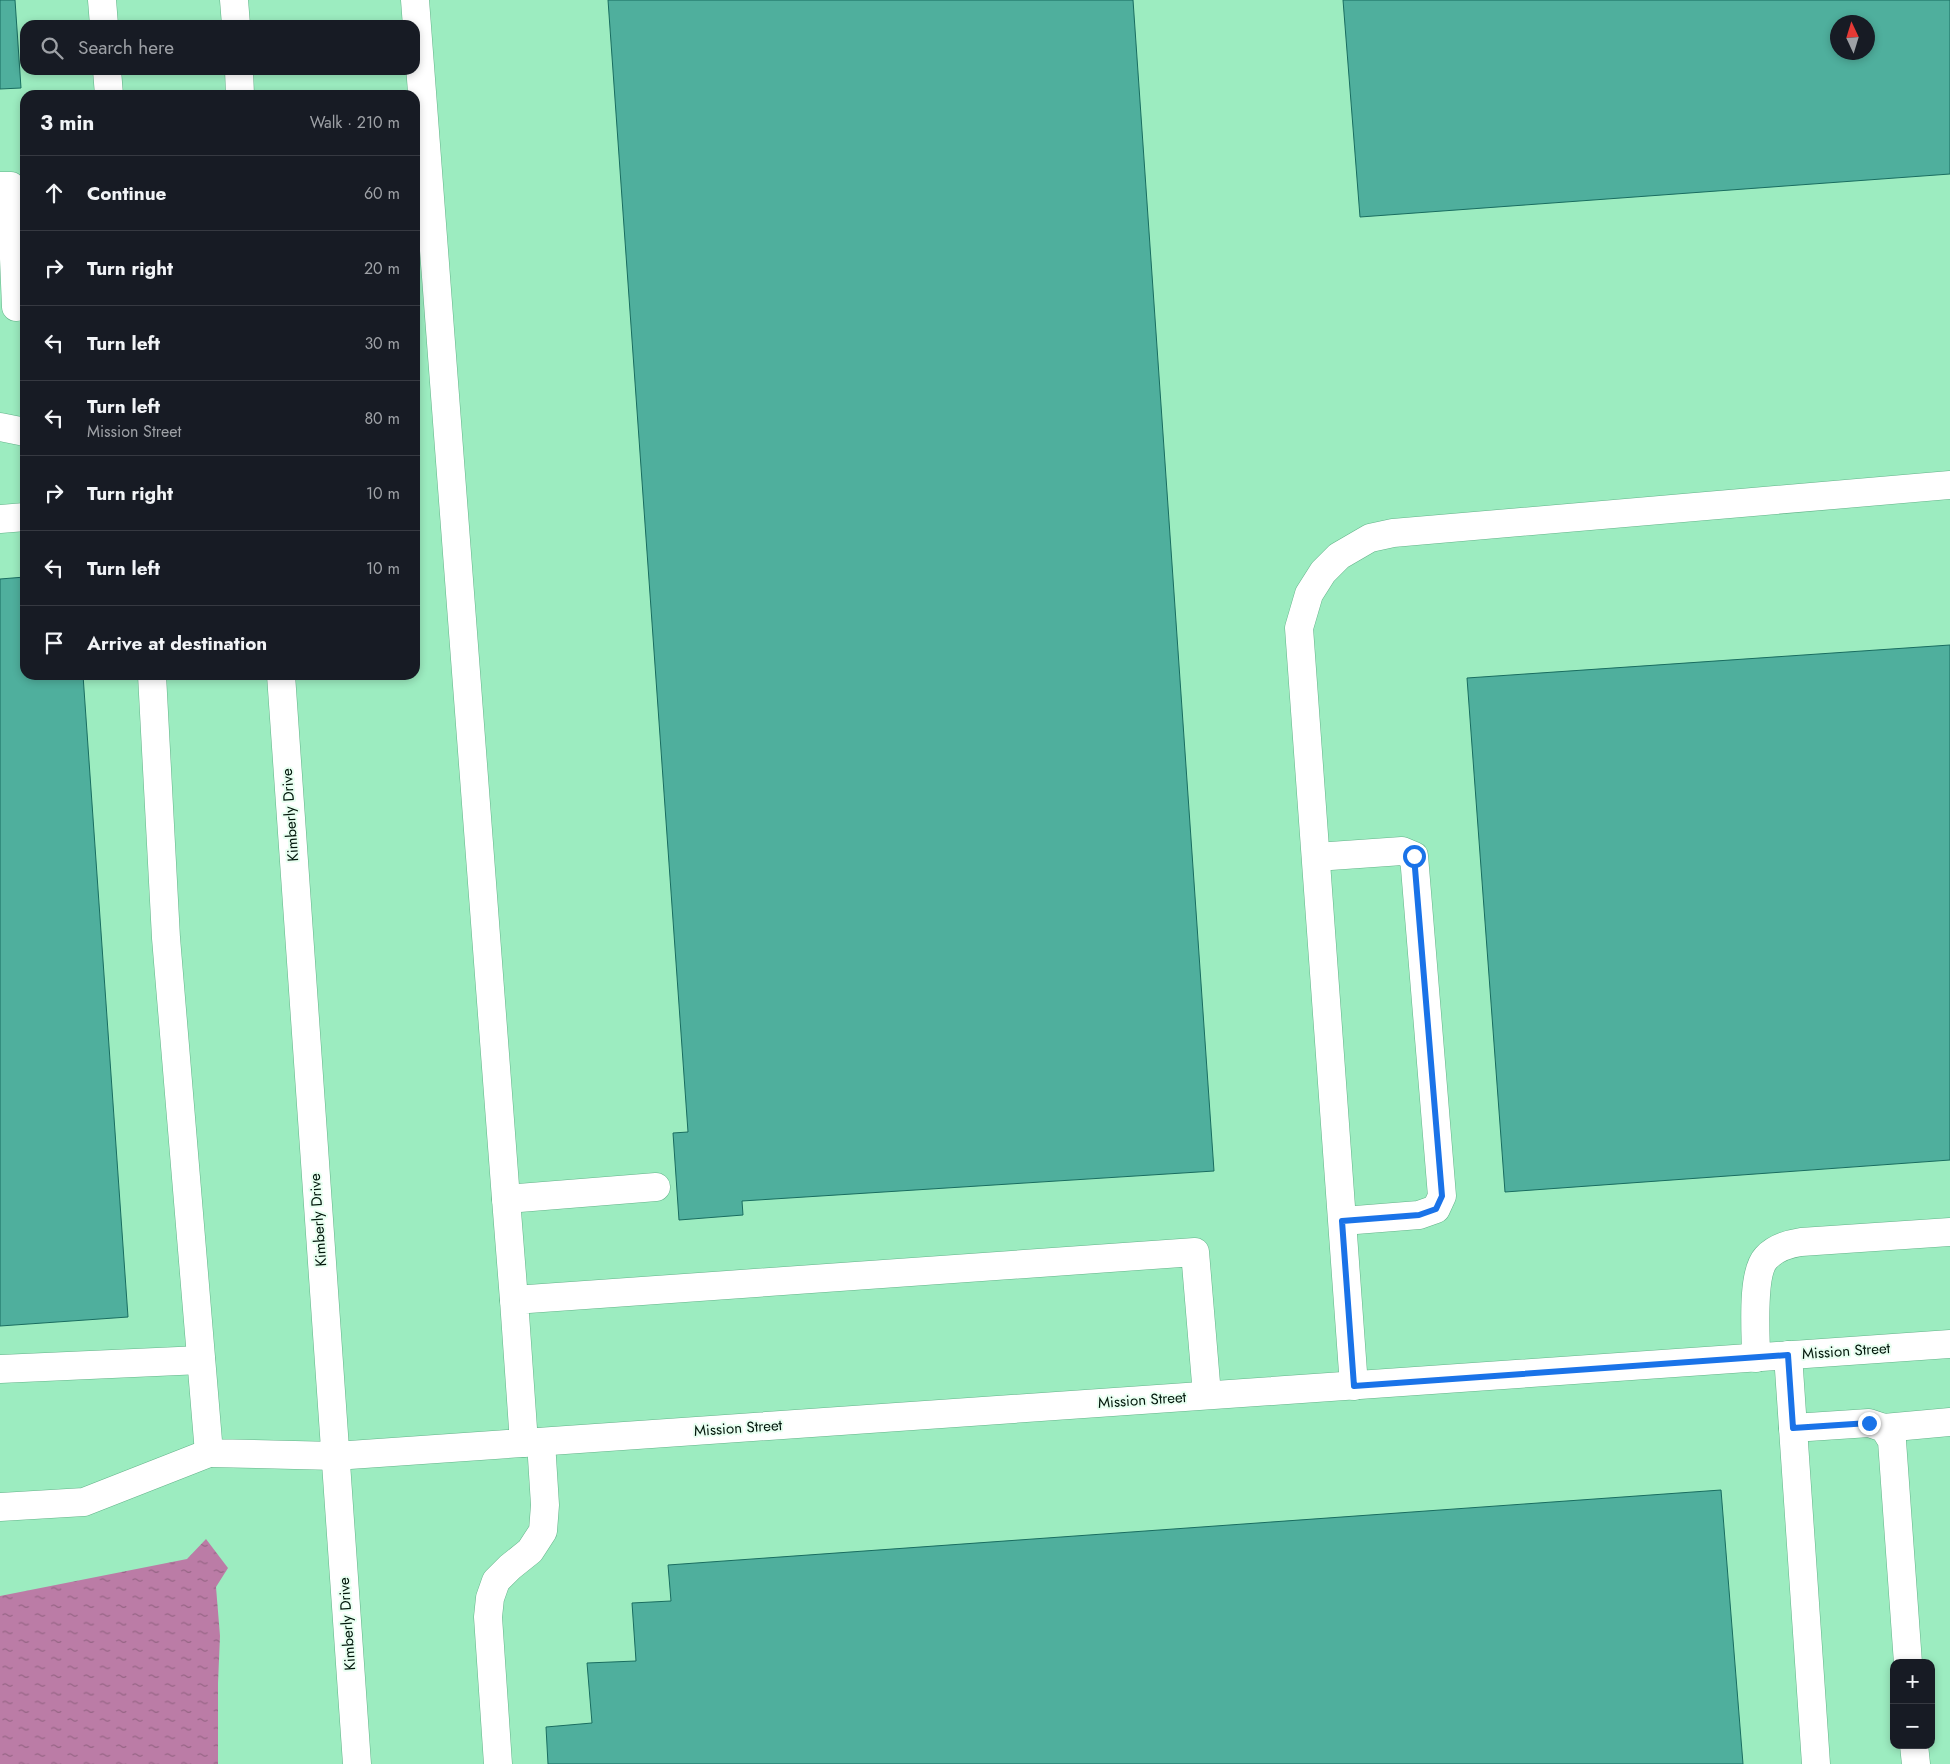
<!DOCTYPE html>
<html lang="en">
<head>
<meta charset="utf-8">
<style>
	body { margin:0; font-family:Jost,sans-serif; background:#20242c; color:#f1f3f6 }
	.controls { position:absolute; right:15px; bottom:15px; display:grid; overflow:hidden; border-radius:10px; box-shadow:0 2px 8px #0003 }
	.controls button { width:45px; height:45px; display:grid; place-items:center; padding:0; border:0; border-bottom:1px solid #363941; background:#171b24; color:#f1f3f6; font:25px sans-serif }
	.compass { position:absolute; left:1830px; top:15px; width:45px; height:45px; border-radius:50%; background:#171b24; box-shadow:0 2px 8px #0003; rotate:356deg }
	.stop { position:absolute; width:15px; height:15px; margin:-11px; border:4px solid #1a73e8; border-radius:50%; background:#fff }
	.stop.end { background:#1a73e8; border-color:#fff; box-shadow:0 1px 5px #0008 }
	.list { margin:0; padding:0; list-style:none }
	h2 { display:flex; justify-content:space-between; align-items:center; height:65px; margin:0; padding:0 20px; font-size:21px }
	h2 small { font-size:16px; font-weight:400; color:#9ea1a6 }
	.list li { display:grid; grid-template-columns:32px 1fr auto; gap:15px; align-items:center; box-sizing:border-box; height:75px; padding:0 20px; border-top:1px solid #363941 }
	.list b { display:block; font-size:19px; white-space:nowrap }
	.list p { margin:0; font-size:16px; white-space:nowrap; color:#9ea1a6 }
	.list em { font-size:16px; font-style:normal; color:#9ea1a6 }
	.icon { flex:none; width:28px; height:28px; fill:none; stroke:currentColor; stroke-width:2; stroke-linecap:round; stroke-linejoin:round }
	.map { position:relative; flex:none; width:1950px; height:1764px; overflow:hidden }
	.search { position:absolute; background:#171b24; box-shadow:0 2px 8px #0003; left:20px; top:20px; width:400px; height:55px; display:flex; align-items:center; gap:12px; box-sizing:border-box; padding:0 18px; border-radius:15px; color:#9ea1a6; font-size:19px }
	.panel { position:absolute; background:#171b24; box-shadow:0 2px 8px #0003; left:20px; top:90px; width:400px; height:590px; border-radius:15px }
	.map>svg:first-child { display:block }
	.water { fill:url(#water-ripples) }
	.building { fill:#4faf9d; stroke:#196d60; fill-rule:evenodd }
	.lines { fill:none; stroke-linecap:round; stroke-linejoin:round }
	.minor-casing { stroke:#63b389; stroke-width:29 }
	.minor { stroke:#fff; stroke-width:28 }
	.route { stroke:#1a73e8; stroke-width:6 }
	.labels { text-anchor:middle; dominant-baseline:central; stroke-width:4; stroke-linejoin:round; paint-order:stroke }
	.street-label { font-size:15px; fill:#00160a; stroke:#e8fff1 }
</style>
</head>
<body>
<div class="map">
<svg width="1950" height="1764" viewBox="0 0 1950 1764">
	<defs>
		<pattern id="water-ripples" width="26" height="14" patternUnits="userSpaceOnUse" patternTransform="scale(1.25)"><rect width="26" height="14" fill="#bb7ca6"/><path d="M2 4q2-2 4 0t4 0M15 11q2-2 4 0t4 0" fill="none" stroke="#966585"/></pattern>
	</defs>
	<rect width="100%" height="100%" fill="#9cecc0"/>
	<!-- water -->
	<polygon class="water" points="206,1539 228,1568 216,1587 220,1636 218,1683 218,1764 0,1764 0,1596 187,1559"/>
	<!-- building -->
	<g class="building">
		<polygon points="0,0 15,0 21,88 0,89"/>
		<polygon points="608,0 1133,0 1214,1171 742,1201 743,1215 679,1220 673,1133 688,1132"/>
		<path d="M1343 0H1950V174L1360 217ZM1838 22H1868V52H1838Z"/>
		<polygon points="25,577 25,675 83,675 128,1317 0,1326 0,579"/>
		<polygon points="1950,645 1950,1160 1505,1192 1467,678"/>
		<polygon points="1721,1490 1743,1764 548,1764 546,1727 592,1723 587,1663 636,1661 632,1603 671,1601 668,1565"/>
	</g>
	<g class="lines">
		<defs>
			<g id="minor">
				<polyline points="102,0 104,25"/>
				<polyline points="234,0 236,25"/>
				<polyline points="415,0 506,1199"/>
				<polyline points="107,70 109,95"/>
				<polyline points="239,70 240,95"/>
				<polyline points="0,186 11,186 16,307"/>
				<polyline points="0,427 25,432"/>
				<polyline points="0,519 25,517"/>
				<polyline points="152,675 166,938 209,1453 335,1456 1950,1344"/>
				<polyline points="281,675 357,1764"/>
				<polyline points="1316,857 1402,851 1414,856 1442,1196 1436,1209 1419,1215 1343,1221"/>
				<polyline points="514,1300 506,1199 656,1187"/>
				<polyline points="1788,1355 1816,1764"/>
				<path d="M1756 1358C1756 1335 1751 1274 1766 1258 1775 1248 1788 1244 1801 1242L1950 1232"/>
				<polyline points="0,1369 201,1360"/>
				<polyline points="1354,1386 1299,628 1309,594 1323,572 1339,556 1370,538 1393,533 1950,485"/>
				<polyline points="1793,1428 1869,1423 1884,1428 1892,1441 1908,1663"/>
				<polyline points="1884,1428 1950,1422"/>
				<polyline points="524,1443 514,1300 1195,1252 1207,1395"/>
				<polyline points="0,1507 84,1502 209,1453"/>
				<polyline points="1914,1745 1916,1764"/>
				<polyline points="498,1764 488,1617 490,1598 496,1581 510,1567 530,1551 543,1531 545,1505 541,1442"/>
			</g>
		</defs>
		<!-- minor casing -->
		<use href="#minor" class="minor-casing"/>
		<!-- minor -->
		<use href="#minor" class="minor"/>
	</g>
	<g class="lines">
		<!-- route -->
		<polyline class="route" points="1414,856 1442,1196 1436,1209 1419,1215 1342,1221 1354,1386 1788,1355 1793,1428 1869,1423"/>
	</g>
	<g class="labels">
		<!-- street labels -->
		<g class="street-label">
			<text transform="translate(290 815) rotate(-94)">Kimberly Drive</text>
			<text transform="translate(318 1220) rotate(-94)">Kimberly Drive</text>
			<text transform="translate(1846 1351) rotate(-4)">Mission Street</text>
			<text transform="translate(1142 1400) rotate(-4)">Mission Street</text>
			<text transform="translate(738 1428) rotate(-4)">Mission Street</text>
			<text transform="translate(347 1624) rotate(-94)">Kimberly Drive</text>
		</g>
	</g>
</svg>
<div class="controls">
<button>+</button>
<button>−</button>
</div>
<svg class="compass" viewBox="-18 -18 36 36"><path d="M0-13l5 13h-10z" fill="#e53935"/><path d="M0 13l5-13h-10z" fill="#9ea1a6"/></svg>
<div class="stop" style="left:1414px;top:856px"></div>
<div class="stop end" style="left:1869px;top:1423px"></div>
<div class="search"><svg class="icon" aria-label="search" viewBox="0 0 24 24"><circle cx="10" cy="10" r="6"/><path d="M15 15l6 6"/></svg>Search here</div>
<section class="panel">
<h2>3 min<small>Walk · 210 m</small></h2>
<ul class="list">
<li><svg class="icon" aria-label="ahead" viewBox="0 0 24 24"><path d="M12 20V5M6 11l6-6 6 6"/></svg><div><b>Continue</b></div><em>60 m</em></li>
<li><svg class="icon" aria-label="right" viewBox="0 0 24 24"><path d="M7 20v-9h11M14 6l5 5-5 5"/></svg><div><b>Turn right</b></div><em>20 m</em></li>
<li><svg class="icon" aria-label="left" viewBox="0 0 24 24"><path d="M17 20v-9H6M10 6l-5 5 5 5"/></svg><div><b>Turn left</b></div><em>30 m</em></li>
<li><svg class="icon" aria-label="left" viewBox="0 0 24 24"><path d="M17 20v-9H6M10 6l-5 5 5 5"/></svg><div><b>Turn left</b><p>Mission Street</p></div><em>80 m</em></li>
<li><svg class="icon" aria-label="right" viewBox="0 0 24 24"><path d="M7 20v-9h11M14 6l5 5-5 5"/></svg><div><b>Turn right</b></div><em>10 m</em></li>
<li><svg class="icon" aria-label="left" viewBox="0 0 24 24"><path d="M17 20v-9H6M10 6l-5 5 5 5"/></svg><div><b>Turn left</b></div><em>10 m</em></li>
<li><svg class="icon" aria-label="arrive" viewBox="0 0 24 24"><path d="M6 21V4h12l-3 4 3 4H6"/></svg><div><b>Arrive at destination</b></div></li>
</ul>
</section>
</div>
</body>
</html>
